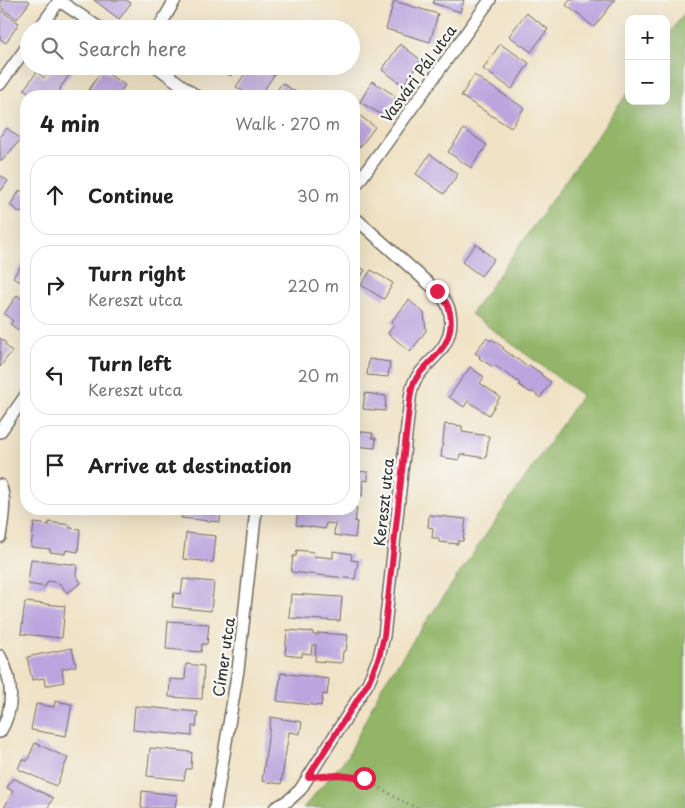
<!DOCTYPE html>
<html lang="en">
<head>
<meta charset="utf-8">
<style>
	body { margin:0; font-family:"Playpen Sans",sans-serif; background:#f6f6f6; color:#222 }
	.controls { position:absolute; right:15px; top:15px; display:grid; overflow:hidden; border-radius:10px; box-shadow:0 5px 20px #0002 }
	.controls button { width:45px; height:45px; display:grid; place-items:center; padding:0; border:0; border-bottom:1px solid #e0e0e0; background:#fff; color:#222; font:25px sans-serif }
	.stop { position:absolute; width:15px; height:15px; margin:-11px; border:4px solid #e11d48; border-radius:50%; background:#fff }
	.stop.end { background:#e11d48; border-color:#fff; box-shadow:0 1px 5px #0008 }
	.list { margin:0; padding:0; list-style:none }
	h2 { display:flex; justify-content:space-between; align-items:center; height:65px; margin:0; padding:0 20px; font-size:21px }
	h2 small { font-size:16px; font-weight:400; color:#767676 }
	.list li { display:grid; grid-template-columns:32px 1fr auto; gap:15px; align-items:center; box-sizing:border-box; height:80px; margin:0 10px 10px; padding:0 10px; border:1px solid #e0e0e0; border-radius:20px }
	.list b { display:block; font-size:19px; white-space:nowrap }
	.list p { margin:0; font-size:16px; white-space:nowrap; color:#767676 }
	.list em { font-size:16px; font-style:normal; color:#767676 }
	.icon { flex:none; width:28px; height:28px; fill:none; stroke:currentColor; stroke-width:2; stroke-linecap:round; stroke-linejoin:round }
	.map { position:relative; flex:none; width:685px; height:808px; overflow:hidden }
	.search { position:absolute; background:#fff; box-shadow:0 5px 20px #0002; left:20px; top:20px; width:340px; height:55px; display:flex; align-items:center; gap:12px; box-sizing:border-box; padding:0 18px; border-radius:28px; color:#767676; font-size:19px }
	.panel { position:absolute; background:#fff; box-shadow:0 5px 20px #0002; left:20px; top:90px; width:340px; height:425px; border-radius:20px }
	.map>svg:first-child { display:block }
	.forest { fill:#92b568; stroke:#5e704a }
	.building { fill:#bca5de }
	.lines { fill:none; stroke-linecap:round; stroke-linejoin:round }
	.street-casing { stroke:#706b61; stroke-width:14 }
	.path { stroke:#706b61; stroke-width:2.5; stroke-dasharray:1 4; stroke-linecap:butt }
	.street { stroke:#fff; stroke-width:11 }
	.route { stroke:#e11d48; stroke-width:6 }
	.labels { text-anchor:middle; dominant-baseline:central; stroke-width:5; stroke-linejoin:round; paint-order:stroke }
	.street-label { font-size:15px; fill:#2b2b2b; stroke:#f6f6f2 }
</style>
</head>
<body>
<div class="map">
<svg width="685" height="808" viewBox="0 0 685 808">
	<rect width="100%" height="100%" fill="#f6f6f2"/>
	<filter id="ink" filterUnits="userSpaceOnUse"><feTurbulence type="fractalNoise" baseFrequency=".02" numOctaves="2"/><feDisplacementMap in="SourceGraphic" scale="10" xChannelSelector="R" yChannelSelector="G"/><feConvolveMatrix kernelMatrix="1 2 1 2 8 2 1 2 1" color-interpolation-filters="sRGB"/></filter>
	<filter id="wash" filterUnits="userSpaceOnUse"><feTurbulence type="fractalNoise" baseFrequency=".0096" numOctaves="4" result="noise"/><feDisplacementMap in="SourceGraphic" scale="20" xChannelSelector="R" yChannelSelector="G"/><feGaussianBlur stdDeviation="1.12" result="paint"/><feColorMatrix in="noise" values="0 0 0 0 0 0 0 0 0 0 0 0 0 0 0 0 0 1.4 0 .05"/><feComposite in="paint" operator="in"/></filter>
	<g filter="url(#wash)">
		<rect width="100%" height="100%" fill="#f0e2c5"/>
		<!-- forest -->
		<polygon class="forest" points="685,12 685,808 303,808 348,756 382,686 582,395 471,314 629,91 629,101 666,101 666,39"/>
		<g id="blocks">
			<!-- building -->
			<g class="building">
				<polygon points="0,0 27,0 30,2 17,19 0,7"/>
				<polygon points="94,0 126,0 131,3 119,19"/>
				<polygon points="434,0 464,0 460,12 433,3"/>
				<polygon points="570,0 615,0 594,27 566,5"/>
				<polygon points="394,1 438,14 430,42 386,29"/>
				<polygon points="0,10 19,23 6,43 0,39"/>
				<polygon points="526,13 548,29 531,52 509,36"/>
				<polygon points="400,44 421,60 403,85 382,70"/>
				<polygon points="500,44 529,63 512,89 483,69"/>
				<polygon points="46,66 76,66 60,88 61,89 56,96 33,96 24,89 37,72 44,78 51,70"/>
				<polygon points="213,66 235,66 231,76 213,68"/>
				<polygon points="250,66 267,66 276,72 260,96 250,96 236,87"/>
				<polygon points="102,70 125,85 118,96 85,96"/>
				<polygon points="474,75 524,108 511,128 461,96"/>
				<polygon points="372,81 396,96 384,116 360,102"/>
				<polygon points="282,83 299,94 298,96 273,96"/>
				<polygon points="355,112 375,127 360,147 354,142 354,114"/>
				<polygon points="7,128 21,139 2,161 0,160 0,136"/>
				<polygon points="464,129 487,145 471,168 448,152"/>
				<polygon points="430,154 458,174 444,194 416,174"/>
				<polygon points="0,175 8,181 0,192"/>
				<polygon points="20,190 26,195 26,205 21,213 10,205"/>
				<polygon points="476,244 494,259 481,276 462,262"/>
				<polygon points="26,259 26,286 13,277"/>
				<polygon points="354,263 365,270 354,289"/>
				<polygon points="371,270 393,283 384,299 361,285"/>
				<polygon points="17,295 26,302 26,336 10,324 13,321 4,314"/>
				<polygon points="409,300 424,313 426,331 410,352 388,333 394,325 391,322"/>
				<polygon points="0,338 6,343 5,345 12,351 0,367"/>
				<polygon points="486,338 491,341 492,339 504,348 503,349 528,367 529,365 542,374 541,375 551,382 540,398 532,391 531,393 519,385 520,383 494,365 493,367 479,358 480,356 475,353"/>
				<polygon points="369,359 390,362 388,377 367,375"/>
				<polygon points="470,367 484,377 480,383 500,397 489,415 468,401 464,407 449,397"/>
				<polygon points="365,393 386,396 385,411 363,409"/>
				<polygon points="445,424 462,426 462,432 489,436 486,458 460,454 459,460 441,457"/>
				<polygon points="354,431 373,433 372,438 376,438 375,448 354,446"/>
				<polygon points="356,471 368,472 368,481 363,480 362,496 354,495 354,475 355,475"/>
				<polygon points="354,507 357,508 355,522 357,522 355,538 334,535 335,524 326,523 325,529 296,525 298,509 354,509"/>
				<polygon points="182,509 221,509 220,522 181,518"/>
				<polygon points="429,515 466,519 463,541 458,541 458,544 439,542 439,538 432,538 433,528 428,527"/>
				<polygon points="49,522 70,525 70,528 80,529 78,552 66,550 65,554 50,552 50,549 31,547 34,523 49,525"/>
				<polygon points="186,533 216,536 213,562 183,559"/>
				<polygon points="297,550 314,552 313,556 333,558 333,551 352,554 351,560 358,561 355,579 291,572 293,556 296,556"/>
				<polygon points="31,559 77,565 76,575 81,583 67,593 59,583 48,581 45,587 28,584"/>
				<polygon points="183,579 214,582 211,611 172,607 174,593 181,594"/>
				<polygon points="291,594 342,597 340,621 289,618"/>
				<polygon points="25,602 65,606 62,638 21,634"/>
				<polygon points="168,621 209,624 207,644 202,644 201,652 166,649"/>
				<polygon points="287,630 313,632 313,635 318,635 318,633 348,635 346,651 343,651 342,663 315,661 316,645 312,645 311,654 302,653 302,657 285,655"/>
				<polygon points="72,648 76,666 62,669 64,682 45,686 44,678 32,680 27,657"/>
				<polygon points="186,664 204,666 202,699 169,697 170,679 185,680"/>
				<polygon points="281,673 329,679 327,695 323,694 321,706 277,701"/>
				<polygon points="55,701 72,704 66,736 31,730 36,704 54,707"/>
				<polygon points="135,706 198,712 196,727 192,726 192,736 133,730"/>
				<polygon points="271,717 302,722 300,734 289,732 281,784 262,781"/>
				<polygon points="35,743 68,758 56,786 18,769 22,759 27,761"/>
				<polygon points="150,748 192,752 191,769 186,769 184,780 147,776"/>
				<polygon points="13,778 53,798 48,808 4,808 13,791 7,788"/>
				<polygon points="142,791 177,795 175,808 141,808"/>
			</g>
		</g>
	</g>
	<g filter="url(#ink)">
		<use href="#blocks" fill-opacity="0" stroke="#706b61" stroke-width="1"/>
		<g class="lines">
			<defs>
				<g id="street">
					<polyline points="58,0 101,29"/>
					<polyline points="39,29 59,1"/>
					<polyline points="158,29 175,0"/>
					<polyline points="156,66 196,96"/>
					<polyline points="0,84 29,44"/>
					<polyline points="354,188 490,0"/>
					<polyline points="0,432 26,395"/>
					<path d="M0 485C7 500 2 521 0 537"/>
					<path d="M0 656C13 680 15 708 0 732"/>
					<polyline points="215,808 238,670 256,509"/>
					<path d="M275 808 289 800 300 790 368 683 379 657 384 636 410 399C411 391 412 384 417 377 423 368 433 360 440 351 451 338 454 319 447 304 444 299 440 295 437 291L354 217"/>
				</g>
			</defs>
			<!-- street casing -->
			<use href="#street" class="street-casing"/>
			<!-- path -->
			<polyline class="path" points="324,776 339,775 364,778 398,799 417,808"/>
			<!-- street -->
			<use href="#street" class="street"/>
		</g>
	</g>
	<g class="lines" filter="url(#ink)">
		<!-- route -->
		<path class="route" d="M364 778 339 775 308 777 368 683 379 657 384 636 410 399C411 391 412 384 417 377 423 368 433 360 440 351 451 338 454 319 447 304 444 299 440 295 437 291"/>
	</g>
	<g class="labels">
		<!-- street labels -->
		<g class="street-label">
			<text transform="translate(418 73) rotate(-54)">Vasvári Pál utca</text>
			<text transform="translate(383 502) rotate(-84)">Kereszt utca</text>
			<text transform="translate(223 657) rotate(-82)">Címer utca</text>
		</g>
	</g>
</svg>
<div class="controls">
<button>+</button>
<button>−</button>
</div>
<div class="stop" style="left:364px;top:778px"></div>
<div class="stop end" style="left:437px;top:291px"></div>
<div class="search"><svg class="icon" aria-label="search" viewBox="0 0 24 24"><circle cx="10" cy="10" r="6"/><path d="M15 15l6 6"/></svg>Search here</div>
<section class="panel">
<h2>4 min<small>Walk · 270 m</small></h2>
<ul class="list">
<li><svg class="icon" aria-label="ahead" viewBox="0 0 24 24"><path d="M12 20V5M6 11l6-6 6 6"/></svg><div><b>Continue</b></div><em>30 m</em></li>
<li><svg class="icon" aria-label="right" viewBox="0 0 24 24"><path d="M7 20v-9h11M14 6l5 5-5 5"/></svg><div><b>Turn right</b><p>Kereszt utca</p></div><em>220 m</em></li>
<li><svg class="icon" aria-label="left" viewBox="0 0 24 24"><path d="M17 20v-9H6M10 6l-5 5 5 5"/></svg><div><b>Turn left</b><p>Kereszt utca</p></div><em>20 m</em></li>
<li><svg class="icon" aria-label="arrive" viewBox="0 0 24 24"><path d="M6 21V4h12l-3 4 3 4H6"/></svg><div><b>Arrive at destination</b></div></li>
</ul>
</section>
</div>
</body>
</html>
